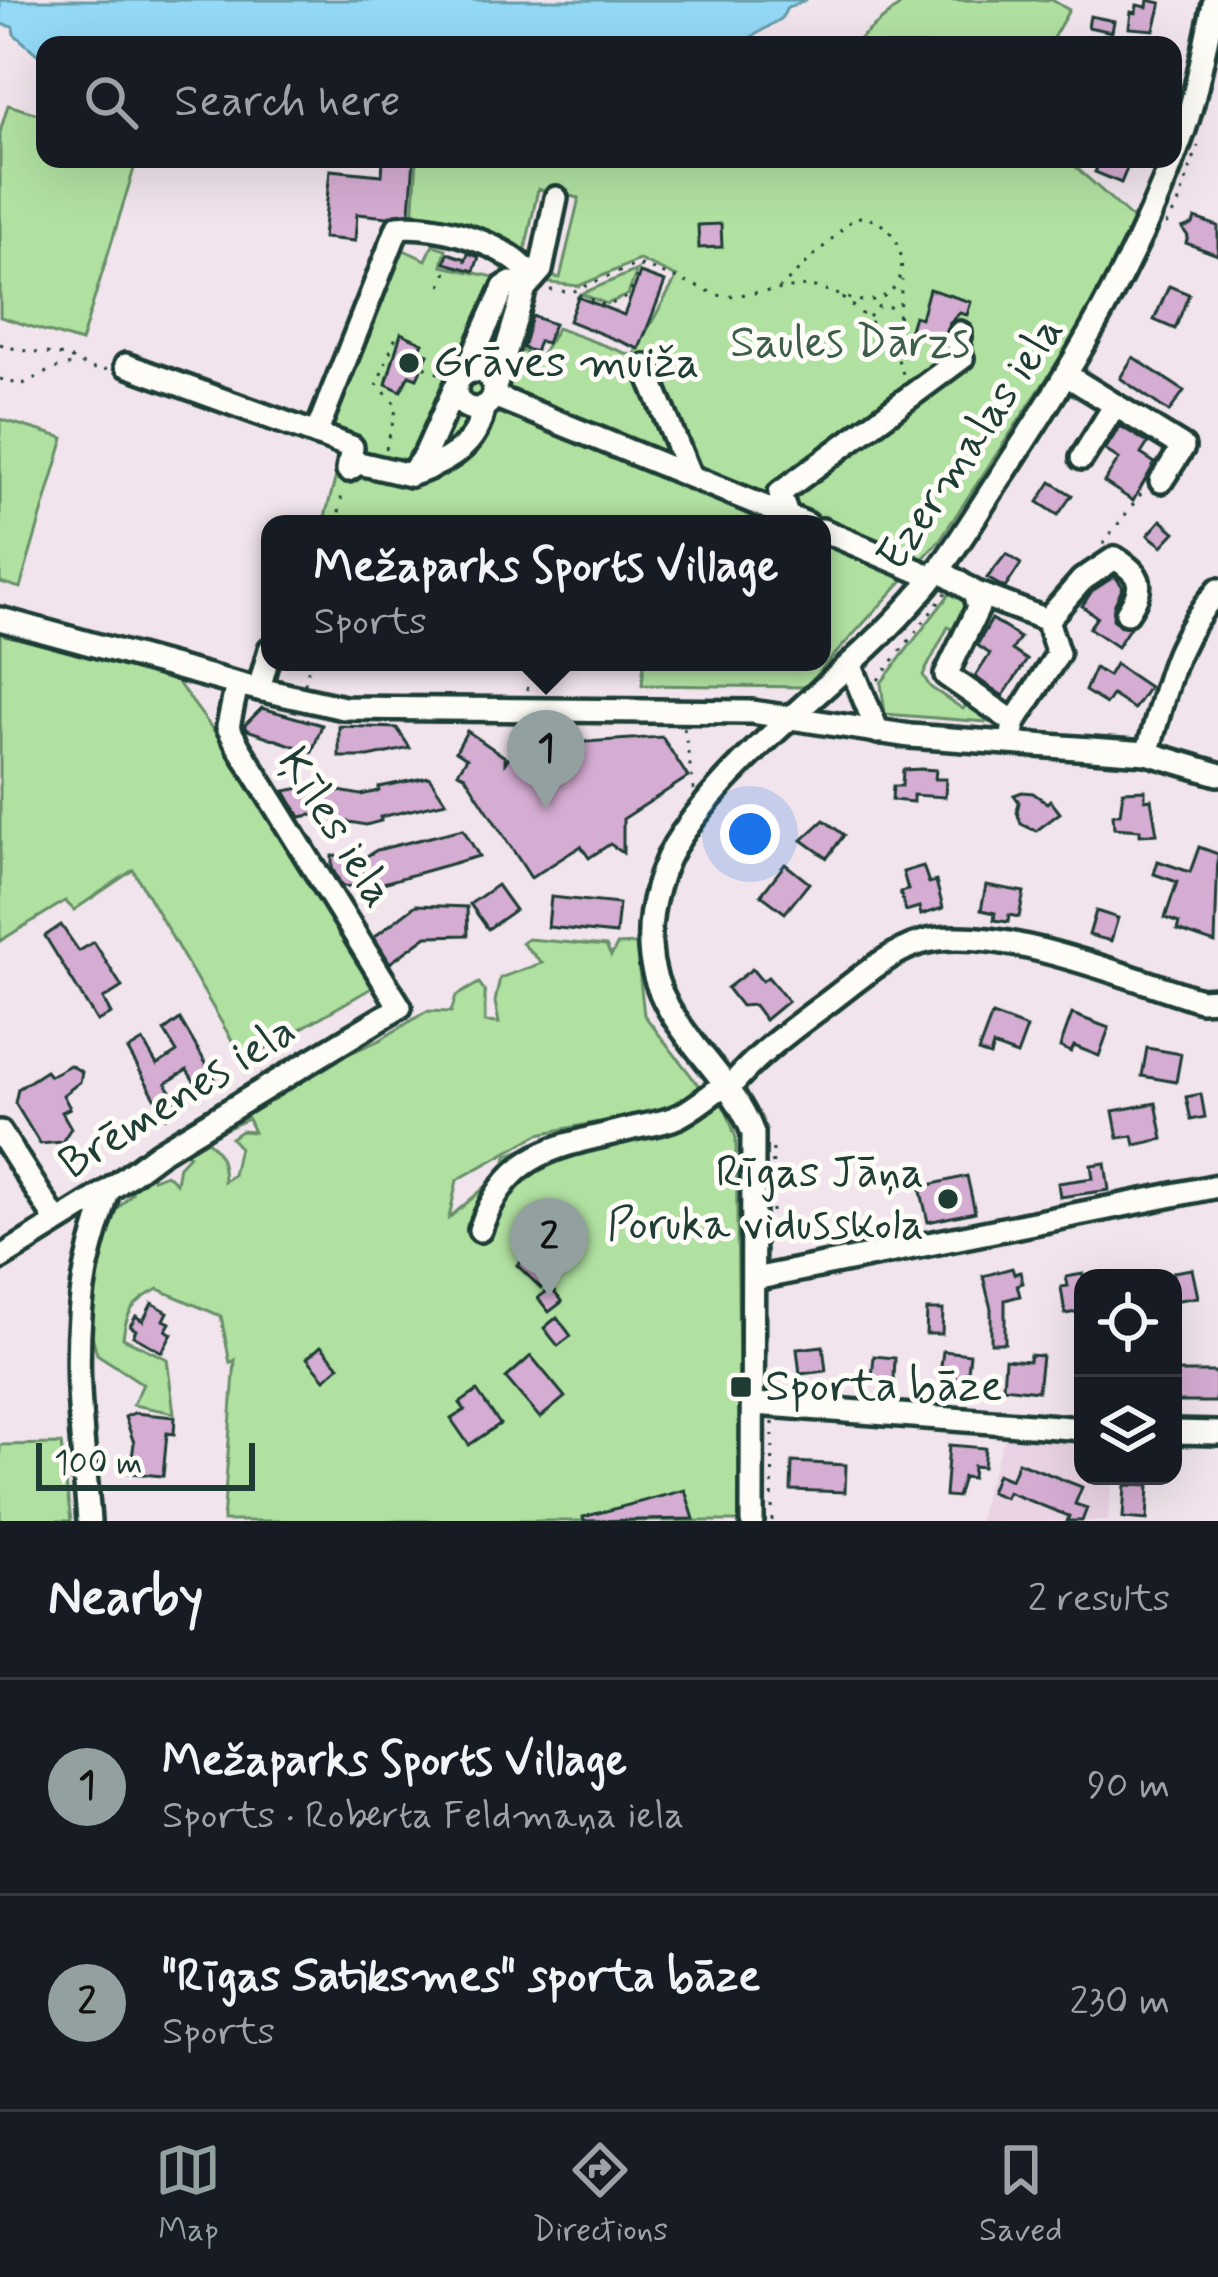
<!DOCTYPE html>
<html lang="en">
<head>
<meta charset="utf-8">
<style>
	body { margin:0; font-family:Mynerve,sans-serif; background:#20242c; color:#f1f3f6 }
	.controls { position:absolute; right:36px; bottom:36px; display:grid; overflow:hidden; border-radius:24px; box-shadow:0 12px 48px #0002 }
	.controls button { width:108px; height:108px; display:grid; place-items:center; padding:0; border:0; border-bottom:3px solid #363941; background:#171b24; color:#f1f3f6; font:60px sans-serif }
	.scale { position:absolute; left:36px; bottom:30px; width:219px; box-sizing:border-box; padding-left:12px; border:6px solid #1f3d34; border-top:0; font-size:33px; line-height:42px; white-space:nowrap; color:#1f3d34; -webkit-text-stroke:9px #fdfcf7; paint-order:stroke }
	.you { position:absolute; left:750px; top:834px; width:42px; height:42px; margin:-30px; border:9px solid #fff; border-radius:50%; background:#1a73e8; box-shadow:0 0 0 18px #1a73e833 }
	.badge { display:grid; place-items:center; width:78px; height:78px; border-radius:50%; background:#92a19f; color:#111; font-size:39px; font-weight:700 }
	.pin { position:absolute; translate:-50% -99px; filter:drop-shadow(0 3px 6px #0008) }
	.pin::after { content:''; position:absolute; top:63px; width:42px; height:36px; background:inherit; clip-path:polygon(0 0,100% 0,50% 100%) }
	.popup { position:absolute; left:261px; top:515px; width:570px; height:156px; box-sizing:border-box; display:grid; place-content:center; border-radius:24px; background:#171b24; filter:drop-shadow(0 3px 9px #0005); font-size:39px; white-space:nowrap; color:#9ea1a6 }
	.popup b { font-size:45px; color:#f1f3f6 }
	.popup::after { content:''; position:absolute; left:50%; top:100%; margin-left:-24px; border:24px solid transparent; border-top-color:#171b24 }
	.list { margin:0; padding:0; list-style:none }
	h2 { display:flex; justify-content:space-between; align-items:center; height:156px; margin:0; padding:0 48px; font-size:51px }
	h2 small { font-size:39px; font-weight:400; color:#9ea1a6 }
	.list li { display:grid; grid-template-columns:78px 1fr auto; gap:36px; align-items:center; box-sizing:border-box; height:216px; padding:0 48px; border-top:3px solid #363941 }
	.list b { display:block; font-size:45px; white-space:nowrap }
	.list p { margin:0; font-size:39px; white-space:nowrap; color:#9ea1a6 }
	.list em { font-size:39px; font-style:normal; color:#9ea1a6 }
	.icon { flex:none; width:66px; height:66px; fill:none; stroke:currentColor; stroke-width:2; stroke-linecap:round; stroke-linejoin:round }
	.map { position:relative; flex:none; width:1218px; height:1521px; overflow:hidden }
	.search { position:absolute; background:#171b24; box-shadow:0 12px 48px #0002; left:36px; right:36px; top:36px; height:132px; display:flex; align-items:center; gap:30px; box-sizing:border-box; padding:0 42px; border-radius:24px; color:#9ea1a6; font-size:45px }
	.sheet { height:588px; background:#171b24 }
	nav { display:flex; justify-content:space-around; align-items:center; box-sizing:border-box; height:168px; border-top:3px solid #363941; background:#171b24; font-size:33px; color:#9ea1a6 }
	nav a { display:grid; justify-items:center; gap:6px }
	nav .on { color:#92a19f }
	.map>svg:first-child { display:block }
	.built { fill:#e9d3e4 }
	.green { fill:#b1e1a1; stroke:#688f6a; stroke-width:3; fill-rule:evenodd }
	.water { fill:#94d9f6; stroke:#659ba8; stroke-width:3 }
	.building { fill:#d5acd2; stroke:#1f3d34; stroke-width:3 }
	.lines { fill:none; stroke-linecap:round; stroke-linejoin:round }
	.minor-casing { stroke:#1f3d34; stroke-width:30 }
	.path { stroke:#1f3d34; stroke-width:3; stroke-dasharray:3 9; stroke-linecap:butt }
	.minor { stroke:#fdfcf7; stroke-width:21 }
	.poi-dot { fill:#1f3d34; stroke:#fdfcf7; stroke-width:4.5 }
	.labels { text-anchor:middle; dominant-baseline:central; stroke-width:10; stroke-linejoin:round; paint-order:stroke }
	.park-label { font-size:45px; fill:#3c5e4a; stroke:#fdfcf7 }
	.poi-label { font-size:45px; fill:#1f3d34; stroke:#fdfcf7; text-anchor:start }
	.street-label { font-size:45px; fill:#1f3d34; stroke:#fdfcf7 }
</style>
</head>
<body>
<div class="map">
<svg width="1218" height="1521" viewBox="0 0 1218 1521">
	<rect width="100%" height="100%" fill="#f1e4ec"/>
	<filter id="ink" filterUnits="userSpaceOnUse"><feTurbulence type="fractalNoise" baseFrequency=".00833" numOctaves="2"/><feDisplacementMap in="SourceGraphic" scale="24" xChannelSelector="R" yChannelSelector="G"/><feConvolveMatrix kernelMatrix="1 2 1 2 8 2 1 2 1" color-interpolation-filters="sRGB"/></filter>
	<g filter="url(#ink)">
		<!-- built -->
		<polygon class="built" points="1006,1434 1083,1441 1083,1476 1113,1476 1108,1521 979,1521 986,1489"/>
		<!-- green -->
		<g class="green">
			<polygon points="906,0 1052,0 1069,10 1049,45 852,45"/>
			<polygon points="8,105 45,116 45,159 137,159 81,342 0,317 0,132"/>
			<polygon points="417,159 1067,159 1134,220 1094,307 939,541 805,687 642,685 644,662 822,662 822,524 323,524 342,454 318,444 397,247 426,260 433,245 446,249 442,266 523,283 514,348 540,358 557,328 633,356 677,277 639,260 579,286 549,283 550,276 560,278 579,198 538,189 524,255 413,221"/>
			<polygon points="637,270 628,295 607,304 581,294"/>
			<polygon points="0,419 64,438 20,588 0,582"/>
			<polygon points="955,587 966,600 965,620 959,632 948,627 923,675 930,687 963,709 969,701 1000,723 885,714 881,683"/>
			<polygon points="0,634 173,676 246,774 377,985 244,1061 133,870 74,910 65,901 0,941"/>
			<path d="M528 939 606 946 611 956 617 945 636 944 644 1015 699 1086 707 1083 727 1112 736 1138 741 1521H223L235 1360 230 1363 221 1316 158 1289C134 1301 126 1311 123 1338L167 1359 174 1413 133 1405 143 1384 97 1354 90 1328 96 1287 88 1279 115 1212 132 1193 135 1177 147 1165 153 1179 166 1174 176 1183 179 1166 189 1155 181 1142 198 1133C219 1149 223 1156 224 1181L233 1175 239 1147 231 1138 241 1131 254 1132 248 1119 224 1130 221 1125 319 1067 380 1040 427 1011 451 1012 456 996 479 983 485 991V1022L499 1023 495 1002 500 978 542 963 522 943ZM598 1122 508 1155 497 1177 449 1218 457 1180 539 1134Z"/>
			<polygon points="61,1444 71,1521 0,1521 0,1445"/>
		</g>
		<!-- water -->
		<polygon class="water" points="0,0 807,0 787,8 781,19 738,45 45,45 45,61 14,34 13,27 0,24"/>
		<!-- building -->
		<g class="building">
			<polygon points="1148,0 1161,3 1154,30 1129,28 1131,12 1136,13 1137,5 1147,7"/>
			<polygon points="1090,16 1114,21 1112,32 1088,27"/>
			<polygon points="383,159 414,159 410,212 388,217 357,214 355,241 323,238 330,170 382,175"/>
			<polygon points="1101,159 1131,159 1121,183 1095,172"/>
			<polygon points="1195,218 1218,226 1218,255 1186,243 1188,236 1182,228 1193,224"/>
			<polygon points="721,224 722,247 699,248 698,225"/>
			<polygon points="448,253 466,259 465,262 468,253 479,257 474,271 445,263"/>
			<polygon points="640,273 665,282 639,349 569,321 578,297 624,315"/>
			<polygon points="1169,286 1189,294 1175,329 1154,320"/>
			<polygon points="929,289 971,302 967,315 960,313 949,323 943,339 910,329 914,316 921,318"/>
			<polygon points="532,316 554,324 546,343 539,341 535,352 523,348"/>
			<polygon points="401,333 423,343 419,351 428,354 417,378 409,375 401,391 386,384"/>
			<polygon points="1133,357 1184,391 1169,412 1120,378"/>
			<polygon points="1120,426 1148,443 1141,454 1155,463 1133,501 1104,482 1119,459 1105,450"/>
			<polygon points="1051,482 1072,495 1058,515 1038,502"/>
			<polygon points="1161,520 1175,532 1162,546 1148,535"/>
			<polygon points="1006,554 1021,564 1005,588 987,578"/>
			<polygon points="1115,576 1123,587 1114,606 1113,619 1120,626 1130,627 1117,647 1089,628 1097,617 1082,606 1092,591"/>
			<polygon points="992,619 1020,638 1012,650 1027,660 1003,696 975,677 990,654 977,645"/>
			<polygon points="1115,664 1149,687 1134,709 1112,695 1106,704 1085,691 1095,668 1108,676"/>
			<polygon points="262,708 322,725 312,752 247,730 244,726"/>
			<polygon points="339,726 397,728 410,748 369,757 339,757"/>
			<polygon points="467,731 505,757 505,763 518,744 523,752 549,735 554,744 662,737 688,777 623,819 623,853 610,844 589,858 581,846 531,878 465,776 458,772 467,758 456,751"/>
			<polygon points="921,769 936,770 935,779 946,779 945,797 913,795 913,802 892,800 893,786 902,786 903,770"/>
			<polygon points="429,777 446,802 380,817 381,821 366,825 311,815 300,817 285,791 311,786 361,795 379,791 379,787"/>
			<polygon points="1145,790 1145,800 1151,799 1157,834 1140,835 1140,830 1114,828 1113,814 1120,814 1123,791"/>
			<polygon points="1022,792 1033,793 1047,803 1050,800 1060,813 1036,831 1021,824 1017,812 1019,802 1014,795"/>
			<polygon points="824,820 844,835 827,858 802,840"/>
			<polygon points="463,829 479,856 369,887 342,886 332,868 332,856 365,857 377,850"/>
			<polygon points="1199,847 1218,854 1215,943 1177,930 1179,923 1165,918 1177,882 1154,874 1158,861 1190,872"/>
			<polygon points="785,864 809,883 785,913 761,895"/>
			<polygon points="923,866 929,883 936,881 943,908 921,915 919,907 906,911 900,892 908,890 903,872"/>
			<polygon points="497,885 515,910 488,929 470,904"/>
			<polygon points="986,885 1024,892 1019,917 1009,915 1008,922 994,920 995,913 981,910"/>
			<polygon points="551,897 619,904 616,934 548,927"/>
			<polygon points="416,905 467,907 468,935 427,936 390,963 374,937"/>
			<polygon points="1096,911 1118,918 1111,941 1089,935"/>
			<polygon points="61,925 79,951 94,942 122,987 103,999 111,1014 97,1021 45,936"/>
			<polygon points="752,969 762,981 768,977 788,1001 765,1020 754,1005 741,1006 727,988"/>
			<polygon points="1072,1014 1109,1028 1099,1056 1074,1046 1071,1052 1060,1047"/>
			<polygon points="992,1015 1027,1028 1017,1055 993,1046 990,1056 978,1052"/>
			<polygon points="180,1019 218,1084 202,1094 187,1070 166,1083 180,1106 166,1117 128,1050 143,1041 157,1065 177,1052 164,1031"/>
			<polygon points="1147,1048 1181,1054 1176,1082 1142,1076"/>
			<polygon points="70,1065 82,1072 80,1082 63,1095 70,1108 62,1112 71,1128 62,1142 40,1144 15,1103 18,1089 46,1071 50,1076"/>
			<polygon points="1201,1094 1205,1117 1191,1120 1186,1097"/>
			<polygon points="1156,1103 1163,1139 1135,1145 1133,1136 1118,1138 1113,1111"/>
			<polygon points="1105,1163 1109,1190 1060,1197 1058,1183 1093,1178 1091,1165"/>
			<polygon points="967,1176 975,1212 928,1222 920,1187"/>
			<polygon points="539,1235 544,1253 562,1270 541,1288 517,1265 527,1255 523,1239"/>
			<polygon points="1012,1268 1014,1274 1020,1272 1023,1283 1017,1285 1020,1296 1005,1300 1005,1343 991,1343 991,1309 983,1276"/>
			<polygon points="1192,1269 1198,1297 1173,1301 1173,1272"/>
			<polygon points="1083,1274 1083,1311 1065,1314 1061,1287 1068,1286 1066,1277"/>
			<polygon points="551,1288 562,1302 549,1312 538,1298"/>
			<polygon points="152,1303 168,1312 164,1320 170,1323 166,1330 172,1334 162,1352 133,1336 136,1330 130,1326 136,1316 143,1321"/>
			<polygon points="927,1310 943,1310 942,1334 926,1334"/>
			<polygon points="557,1317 571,1336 558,1346 544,1328"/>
			<polygon points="321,1346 339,1366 325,1379 307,1358"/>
			<polygon points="823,1346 826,1371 800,1374 797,1349"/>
			<polygon points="943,1351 970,1354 967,1380 957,1378 956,1384 939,1382"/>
			<polygon points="1030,1355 1042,1356 1038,1391 1003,1387 1005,1359 1029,1361"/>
			<polygon points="531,1356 565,1397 540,1418 506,1378"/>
			<polygon points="874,1356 895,1358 894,1380 872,1378"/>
			<rect x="1173" y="1372" width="43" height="30"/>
			<polygon points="477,1391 500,1424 469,1445 451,1419 465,1410 460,1403"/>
			<polygon points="134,1413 175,1417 174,1434 167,1433 163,1476 130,1473 134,1443 125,1417"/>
			<polygon points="949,1445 985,1448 983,1467 973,1466 972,1478 963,1477 957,1497 945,1496"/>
			<polygon points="792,1462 846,1465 845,1492 791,1490"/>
			<polygon points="1018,1462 1082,1487 1075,1504 1087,1508 1082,1521 1067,1521 1069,1516 1007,1492 1005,1498 990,1492 997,1474 1011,1480"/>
			<polygon points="1125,1485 1149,1486 1147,1520 1123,1518"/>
			<polygon points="685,1490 694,1519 584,1521 583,1517"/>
		</g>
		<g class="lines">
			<defs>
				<g id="minor">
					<polyline points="126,365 352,447 348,470 359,463 410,475"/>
					<polyline points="645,366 690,476"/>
					<circle cx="475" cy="390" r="19"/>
					<polyline points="466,372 504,287 511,283 525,288"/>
					<polyline points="1068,376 1183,447 1161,481"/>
					<path d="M455 388 425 455 410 475C443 464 479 447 483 407"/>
					<polyline points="494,391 525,288 541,270 556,198"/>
					<polyline points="494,396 807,524"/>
					<path d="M316 434 398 227C436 222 514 245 533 279"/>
					<polyline points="1082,458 1115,405"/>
					<polyline points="787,516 780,493 962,358 957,343 960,333"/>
					<polyline points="822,530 932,577"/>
					<polyline points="939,570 974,592 1047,620"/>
					<polyline points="974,592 978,608 946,675 1014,722"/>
					<polyline points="0,619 237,684 344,708 752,712 910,736 1147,753 1218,774"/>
					<polyline points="851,666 878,732"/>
					<polyline points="259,689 270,649"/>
					<path d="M1011 742 1014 722 1058 654 1047 620 1082 580 1115 558C1143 576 1145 586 1127 613"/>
					<path d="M1147 753C1168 687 1170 646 1218 590"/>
					<path d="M729 1088C756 1055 792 1029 827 1003 854 983 887 953 920 943 992 921 1128 978 1200 1000L1218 999"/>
					<polyline points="0,1132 56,1220"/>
					<path d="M480 1230C508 1149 558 1147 633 1128 648 1125 665 1123 679 1116 695 1108 710 1095 725 1084"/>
					<polyline points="0,1258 108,1191 159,1153 400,1007 238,746 228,727 237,684"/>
					<polyline points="754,1279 1218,1186"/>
					<polyline points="755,1404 1083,1429"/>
					<polyline points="1173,1432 1218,1433"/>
					<path d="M89 1521C83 1439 70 1353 86 1271 91 1244 101 1217 108 1191"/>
					<path d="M752 1521 753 1133C727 1064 653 1025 650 946 648 909 661 863 682 834 753 732 867 667 941 567 964 536 984 501 1006 469 1075 364 1137 259 1180 141 1197 96 1204 46 1215 0"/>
				</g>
			</defs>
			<!-- minor casing -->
			<use href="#minor" class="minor-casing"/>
			<!-- path -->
			<g class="path">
				<polyline points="1166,225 1178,205 1198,146"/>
				<path d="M641 266 629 296 607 306 572 292 638 264 724 297 806 286C830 287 850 305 873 300 919 291 907 216 855 217L780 288"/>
				<polyline points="441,286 449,267"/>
				<polyline points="550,290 571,292"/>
				<path d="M842 298C869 318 898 345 904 379"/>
				<polyline points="869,317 879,306 888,306 898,314"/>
				<path d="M0 344C27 354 35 350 59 355 77 358 88 373 107 369"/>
				<polyline points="895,353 902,280"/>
				<polyline points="425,367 440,374"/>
				<polyline points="0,379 21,385 53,369 77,364"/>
				<polyline points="386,449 397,406 377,384 396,337"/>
				<polyline points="337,524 343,489"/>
				<polyline points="1103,544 1144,490"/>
				<polyline points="878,680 946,593"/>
				<polyline points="305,684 310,662"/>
				<polyline points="527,690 533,662"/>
				<polyline points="684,728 694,790"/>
				<polyline points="772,1212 773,1142"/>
				<polyline points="772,1521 773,1421"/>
			</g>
			<!-- minor -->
			<use href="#minor" class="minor"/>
		</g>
	</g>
	<!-- markers -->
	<g class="poi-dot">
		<circle cx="409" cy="363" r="12"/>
		<circle cx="948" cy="1199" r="12"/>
		<rect x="729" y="1375" width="24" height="24" rx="6"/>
	</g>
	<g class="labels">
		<!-- park labels -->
		<g class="park-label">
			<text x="850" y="343">Saules Dārzs</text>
		</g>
		<!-- poi labels -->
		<g class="poi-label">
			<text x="433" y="363">Grāves muiža</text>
			<text x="924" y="1173" text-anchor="end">Rīgas Jāņa<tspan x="924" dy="52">Poruka vidusskola</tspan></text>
			<text x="765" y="1387">Sporta bāze</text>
		</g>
		<!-- street labels -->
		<g class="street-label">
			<text transform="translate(971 444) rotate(-56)">Ezermalas iela</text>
			<text transform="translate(335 828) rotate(58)">Ķīles iela</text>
			<text transform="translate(178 1098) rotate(-32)">Brēmenes iela</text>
		</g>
	</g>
</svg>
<div class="controls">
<button><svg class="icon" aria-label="locate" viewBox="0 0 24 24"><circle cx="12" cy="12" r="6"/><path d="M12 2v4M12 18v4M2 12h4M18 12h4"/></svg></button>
<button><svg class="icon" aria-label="layers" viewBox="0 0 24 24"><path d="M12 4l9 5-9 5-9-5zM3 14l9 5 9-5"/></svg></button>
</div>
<div class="scale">100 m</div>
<div class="you"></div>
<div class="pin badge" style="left:546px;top:809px">1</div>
<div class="popup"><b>Mežaparks Sports Village</b>Sports</div>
<div class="pin badge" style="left:549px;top:1297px">2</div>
<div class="search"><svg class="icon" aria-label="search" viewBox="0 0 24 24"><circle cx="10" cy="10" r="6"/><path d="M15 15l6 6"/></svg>Search here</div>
</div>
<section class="sheet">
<h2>Nearby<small>2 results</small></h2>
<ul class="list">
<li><span class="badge">1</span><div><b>Mežaparks Sports Village</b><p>Sports · Roberta Feldmaņa iela</p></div><em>90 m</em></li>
<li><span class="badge">2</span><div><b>&quot;Rīgas Satiksmes&quot; sporta bāze</b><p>Sports</p></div><em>230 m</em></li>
</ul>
</section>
<nav>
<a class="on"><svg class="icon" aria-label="map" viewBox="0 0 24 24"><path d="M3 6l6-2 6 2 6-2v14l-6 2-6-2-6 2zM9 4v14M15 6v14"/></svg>Map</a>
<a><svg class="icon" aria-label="directions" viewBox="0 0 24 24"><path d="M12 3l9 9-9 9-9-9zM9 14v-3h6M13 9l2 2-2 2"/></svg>Directions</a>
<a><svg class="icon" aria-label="saved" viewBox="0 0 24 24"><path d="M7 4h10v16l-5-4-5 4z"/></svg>Saved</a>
</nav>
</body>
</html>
